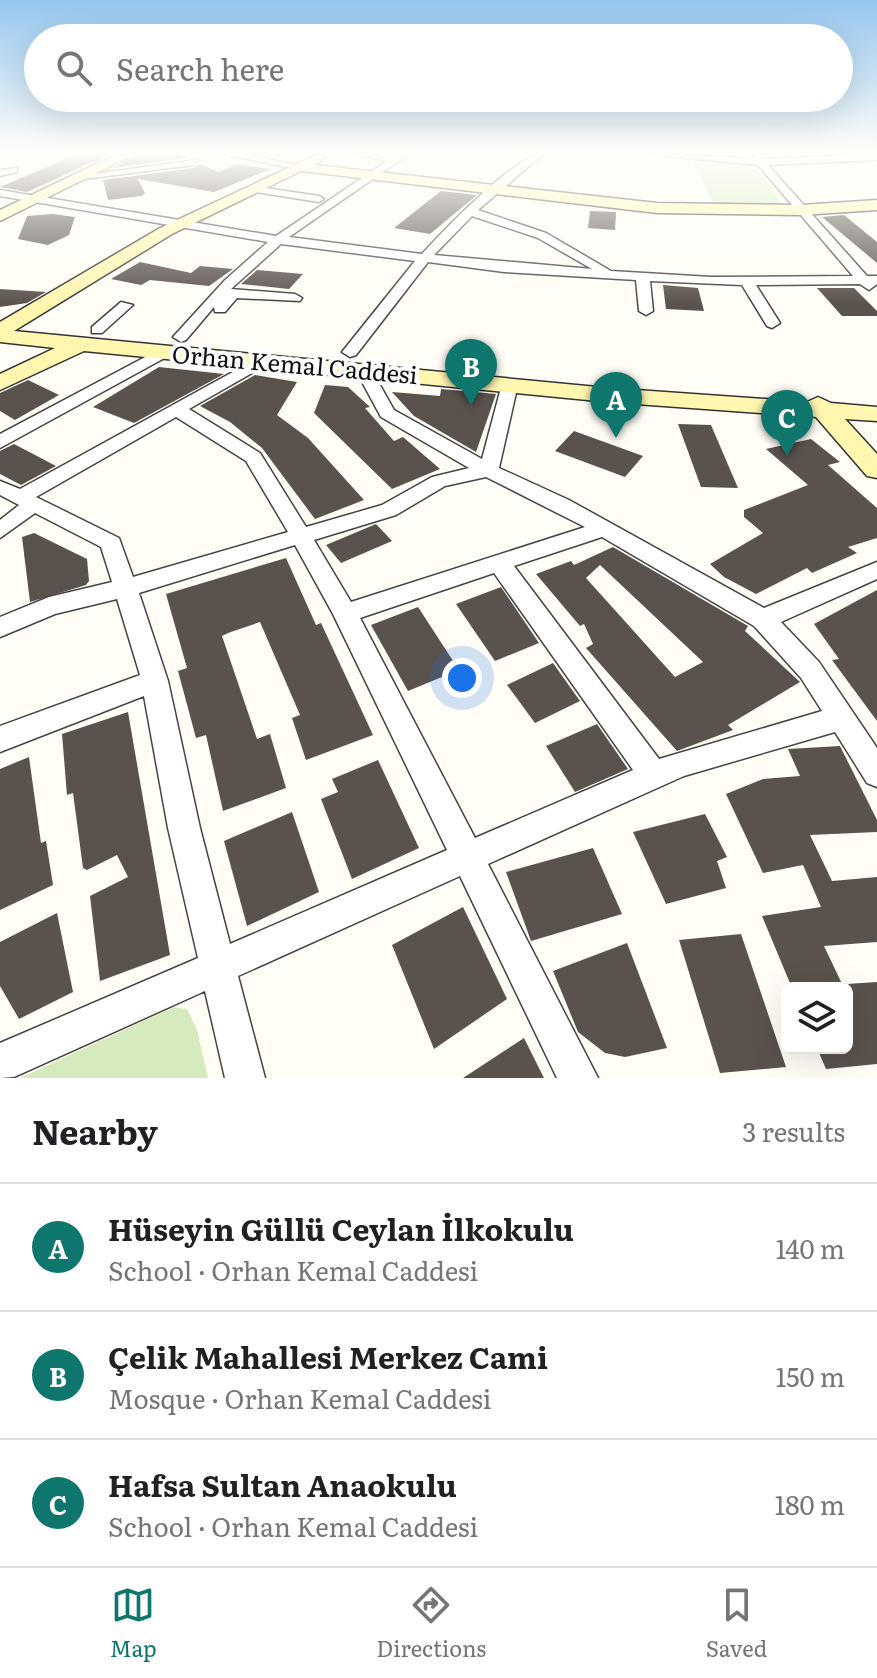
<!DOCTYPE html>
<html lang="en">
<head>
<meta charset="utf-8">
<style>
	body { margin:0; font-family:Literata,serif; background:#f6f6f6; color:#202124 }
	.controls { position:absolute; right:24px; bottom:24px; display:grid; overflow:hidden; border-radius:12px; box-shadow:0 8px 32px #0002 }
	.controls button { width:72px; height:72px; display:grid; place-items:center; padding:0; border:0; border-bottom:2px solid #e0e0e0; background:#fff; color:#202124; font:40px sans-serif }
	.you { position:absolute; left:462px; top:678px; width:28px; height:28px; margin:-20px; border:6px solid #fff; border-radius:50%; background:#1a73e8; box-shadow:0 0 0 12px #1a73e833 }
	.badge { display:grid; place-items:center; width:52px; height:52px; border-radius:50%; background:#0f766e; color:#fff; font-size:26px; font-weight:700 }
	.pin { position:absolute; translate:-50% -66px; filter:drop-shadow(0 2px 4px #0008) }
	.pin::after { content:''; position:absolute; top:42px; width:28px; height:24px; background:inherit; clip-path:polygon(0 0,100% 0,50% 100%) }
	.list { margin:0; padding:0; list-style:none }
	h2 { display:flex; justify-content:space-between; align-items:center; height:104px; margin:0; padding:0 32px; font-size:34px }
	h2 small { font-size:26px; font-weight:400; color:#757577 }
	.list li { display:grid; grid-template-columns:52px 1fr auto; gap:24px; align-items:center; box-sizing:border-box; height:128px; padding:0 32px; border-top:2px solid #e0e0e0 }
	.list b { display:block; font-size:30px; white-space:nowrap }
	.list p { margin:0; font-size:26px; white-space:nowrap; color:#757577 }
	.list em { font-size:26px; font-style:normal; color:#757577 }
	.icon { flex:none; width:44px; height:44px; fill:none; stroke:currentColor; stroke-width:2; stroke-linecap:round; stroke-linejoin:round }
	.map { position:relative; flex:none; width:877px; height:1078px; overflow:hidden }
	.search { position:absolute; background:#fff; box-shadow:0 8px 32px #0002; left:24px; right:24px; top:24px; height:88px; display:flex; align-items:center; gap:20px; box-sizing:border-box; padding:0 28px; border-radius:44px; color:#757577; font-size:30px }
	.sheet { height:488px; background:#fff }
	nav { display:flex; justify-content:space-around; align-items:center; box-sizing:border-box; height:112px; border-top:2px solid #e0e0e0; background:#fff; font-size:22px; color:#757577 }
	nav a { display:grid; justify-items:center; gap:4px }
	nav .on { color:#0f766e }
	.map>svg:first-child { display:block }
	.green { fill:#d5ebbd }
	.building { fill:#5a524d; fill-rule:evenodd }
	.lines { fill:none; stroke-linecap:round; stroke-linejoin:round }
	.street-casing { stroke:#444; stroke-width:3 }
	.secondary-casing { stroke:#333; stroke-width:3 }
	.street { fill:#fff; fill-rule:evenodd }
	.secondary { fill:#fff6b0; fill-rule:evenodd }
	.labels { text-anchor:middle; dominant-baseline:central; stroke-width:8; stroke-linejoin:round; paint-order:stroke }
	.far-street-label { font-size:24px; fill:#111; stroke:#fff }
</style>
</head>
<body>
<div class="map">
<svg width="877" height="1078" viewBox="0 0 877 1078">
	<rect width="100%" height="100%" fill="#fffdf5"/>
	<!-- green -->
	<g class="green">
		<polygon points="693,161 755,165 782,205 715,207"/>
		<polygon points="174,1007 187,1009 197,1030 208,1078 20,1078"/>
	</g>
	<!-- building -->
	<g class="building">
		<polygon points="77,154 110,154 27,192 0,187"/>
		<polygon points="138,154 182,154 186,158 113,168"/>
		<polygon points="199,164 219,172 237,164 271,169 214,192 138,179 145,193 142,196 108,200 103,180 194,168"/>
		<polygon points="441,191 477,195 430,234 394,228"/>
		<polygon points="590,211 616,212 615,230 588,228"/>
		<polygon points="53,214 75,217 69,235 48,245 18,239 27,216"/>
		<polygon points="844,215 877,242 877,263 822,217"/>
		<polygon points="140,262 191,273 200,266 233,269 209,286 150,280 141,285 111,279"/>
		<polygon points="257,270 303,274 289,289 241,284"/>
		<polygon points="663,285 698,288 704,311 666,309"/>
		<polygon points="817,288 854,288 877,311 877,316 842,316"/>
		<polygon points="0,289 46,292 27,303 0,307"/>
		<polygon points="159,367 224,374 134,423 93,407"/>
		<polygon points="255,375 297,382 277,415 308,438 364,500 315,519 262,448 230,422 200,406"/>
		<polygon points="28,380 59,395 15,420 0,411 0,393"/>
		<polygon points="325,385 348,387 370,407 365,408 394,441 403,437 440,469 392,489 314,413"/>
		<polygon points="441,389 496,394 476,452 414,416 392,392 440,396"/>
		<polygon points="678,424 711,425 738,488 701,487"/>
		<polygon points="574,431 643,456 625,477 555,451"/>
		<polygon points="811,439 840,462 828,465 877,508 877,538 848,547 857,553 812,573 807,568 756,594 724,577 710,564 763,533 744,517 744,510 808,485 766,449"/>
		<polygon points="14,444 56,466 21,485 0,474 0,451"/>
		<polygon points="376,524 392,541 341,563 326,545"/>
		<polygon points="34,533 87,559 89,581 86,585 30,602 22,537"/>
		<path d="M613 547 748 626 745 631 800 682 728 725 733 730 677 751 586 648 593 644 584 624 580 626 536 574 571 561 574 565ZM600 565 703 662 675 677 586 578Z"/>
		<polygon points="286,558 316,625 321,623 373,735 306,760 292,718 300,715 260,622 228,633 222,636 257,739 270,734 286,788 223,811 206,735 196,738 178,671 187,668 166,594"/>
		<polygon points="501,587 539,643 495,661 456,604"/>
		<polygon points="877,590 877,721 832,660 839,659 814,624"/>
		<polygon points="418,607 459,670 408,691 371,625"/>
		<polygon points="553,663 580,701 535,723 507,685"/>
		<polygon points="128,712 170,955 100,981 90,896 128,877 117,855 87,870 83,868 73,793 67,795 62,734"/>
		<polygon points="597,724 628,769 575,792 546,746"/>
		<polygon points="840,746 877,820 877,832 810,835 832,881 877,877 877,942 824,946 844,988 792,988 762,916 821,907 803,865 763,873 726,794 763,779 800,776 788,749"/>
		<polygon points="29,757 41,843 46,841 53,885 0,910 0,769"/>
		<polygon points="378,760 419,848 352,879 321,799 338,792 332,779"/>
		<polygon points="292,812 319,892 247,926 224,841"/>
		<polygon points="705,814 727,857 717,861 726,888 666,904 633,832"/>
		<polygon points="593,848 622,914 531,941 506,872"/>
		<polygon points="463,907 507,999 434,1049 392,945"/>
		<polygon points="57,913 73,992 19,1019 0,986 0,942"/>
		<polygon points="741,934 786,1067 720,1073 679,940"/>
		<polygon points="627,943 667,1048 625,1057 605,1053 578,1032 553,971"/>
		<polygon points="877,982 877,1064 826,1069 817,1048 847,1048 847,984"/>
		<polygon points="524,1038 544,1078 463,1078"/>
	</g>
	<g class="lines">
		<defs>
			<g id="street">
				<polygon points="223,154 245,154 305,167 300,170"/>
				<path d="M353 154H409L289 237 422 254C442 232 516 154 543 154L478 210 546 233 611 271 711 277 853 276 758 165 648 154 754 158 752 154H760L764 159 877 154V160L768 165 867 276H877V284L869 290 860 284 756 285 780 323 772 328 767 326 742 285 650 281 653 311 646 315 639 311 636 280 504 272 428 262 356 355 350 357 342 352 415 261 281 244 231 289 295 294 302 298 300 301 237 298 225 312H215L214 307 186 340 181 342 173 337 225 280 268 242 0 196V190L276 236 387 161ZM472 216 538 238 592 269 434 255Z"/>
				<polygon points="197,160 194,165 76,180 71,177"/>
				<polygon points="17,168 17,172 0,176 0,170"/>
				<polygon points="253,186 319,196 324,199 319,202 249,191"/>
				<polygon points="121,302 133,305 102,333 92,333 92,327"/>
				<polygon points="164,347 170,349 170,355 0,448 0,434"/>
				<path d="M262 356 270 361 268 364 189 409 260 453 306 527 382 505 432 477 469 468 381 417 355 369 363 364 371 369 394 410 482 459 502 384 504 380H516L518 384 499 468 569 500 764 608 877 562V579L781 622 819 662 877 748V787L867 783 835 732 684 776 488 864 598 1078H557L460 876 238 976 265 1078H225L205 991 14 1077 0 1078V1043L198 958 168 828 144 696 0 752V726L140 675 117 599 55 614 0 637V617L49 597 112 582 101 547 35 513 0 538V520L19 505 0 495V481L20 489ZM176 417 246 461 288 532 133 577 119 538 36 497ZM486 477 585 527 351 602 314 540 396 515 445 486ZM602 537 754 626 801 678 822 711 659 759 514 566ZM295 545 333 614 447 850 230 944 200 828 168 681 139 593ZM494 573 633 770 475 838 360 618Z"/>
			</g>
			<g id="secondary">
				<polygon points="117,154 135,154 0,221 0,210"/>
				<polygon points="318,154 325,158 315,165 657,203 801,205 877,200 877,210 801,215 657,213 301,171 172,234 14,331 608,388 807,402 818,397 831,403 877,407 877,421 845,419 877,454 877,478 867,476 816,417 608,402 84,351 0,390 0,374 55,348 0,342 0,322 160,228"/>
			</g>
		</defs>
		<!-- street casing -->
		<use href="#street" class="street-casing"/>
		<!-- secondary casing -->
		<use href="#secondary" class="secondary-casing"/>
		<!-- street -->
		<use href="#street" class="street"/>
		<!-- secondary -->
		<use href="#secondary" class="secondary"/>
	</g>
	<!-- sky -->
	<linearGradient id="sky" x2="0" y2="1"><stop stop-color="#95c6ee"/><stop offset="0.5" stop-color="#fffefa"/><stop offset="1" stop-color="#fffefa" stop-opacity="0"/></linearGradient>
	<rect width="877" height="305" fill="url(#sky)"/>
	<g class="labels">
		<!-- far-street labels -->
		<g class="far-street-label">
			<text transform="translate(295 363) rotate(5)">Orhan Kemal Caddesi</text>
		</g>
	</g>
</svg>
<div class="controls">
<button><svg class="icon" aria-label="layers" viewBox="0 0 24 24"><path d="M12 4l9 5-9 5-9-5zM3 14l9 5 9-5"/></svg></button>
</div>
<div class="you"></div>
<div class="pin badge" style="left:616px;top:438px">A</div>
<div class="pin badge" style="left:471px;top:405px">B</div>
<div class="pin badge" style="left:787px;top:456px">C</div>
<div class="search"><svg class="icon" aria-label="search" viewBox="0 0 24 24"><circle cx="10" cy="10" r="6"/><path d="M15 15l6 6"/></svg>Search here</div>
</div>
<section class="sheet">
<h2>Nearby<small>3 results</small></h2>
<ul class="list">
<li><span class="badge">A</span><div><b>Hüseyin Güllü Ceylan İlkokulu</b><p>School · Orhan Kemal Caddesi</p></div><em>140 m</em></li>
<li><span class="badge">B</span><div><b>Çelik Mahallesi Merkez Cami</b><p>Mosque · Orhan Kemal Caddesi</p></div><em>150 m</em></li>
<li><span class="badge">C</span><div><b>Hafsa Sultan Anaokulu</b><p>School · Orhan Kemal Caddesi</p></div><em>180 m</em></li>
</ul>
</section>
<nav>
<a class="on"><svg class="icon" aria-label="map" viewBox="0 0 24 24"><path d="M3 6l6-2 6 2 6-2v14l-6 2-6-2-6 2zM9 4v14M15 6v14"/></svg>Map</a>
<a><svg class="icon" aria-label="directions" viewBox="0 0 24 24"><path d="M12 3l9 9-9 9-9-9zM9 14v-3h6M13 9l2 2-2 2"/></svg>Directions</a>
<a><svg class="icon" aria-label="saved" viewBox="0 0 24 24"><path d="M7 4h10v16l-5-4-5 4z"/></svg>Saved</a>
</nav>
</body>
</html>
